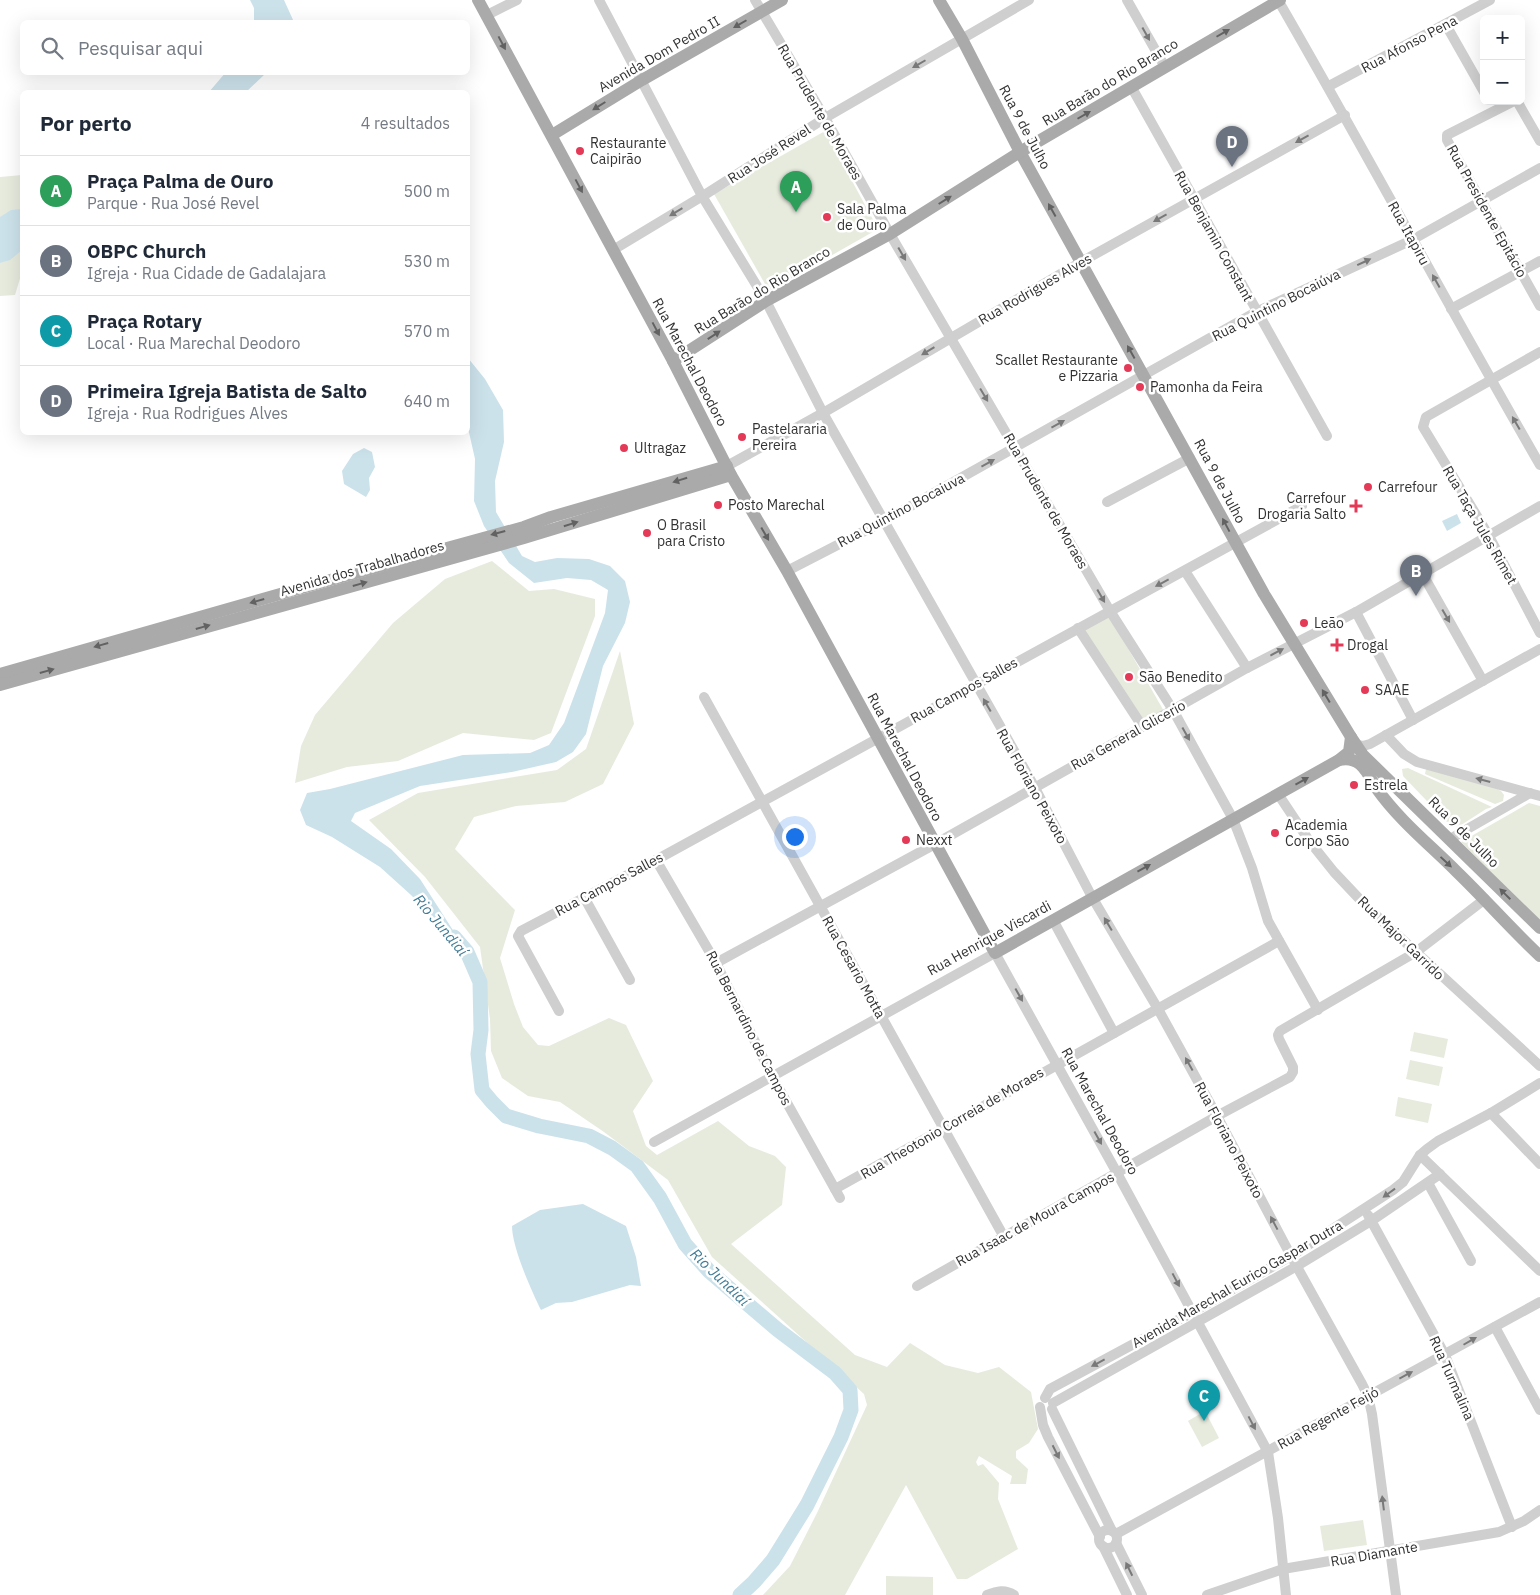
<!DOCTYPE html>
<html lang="pt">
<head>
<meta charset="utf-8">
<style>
	body { margin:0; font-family:"IBM Plex Sans",sans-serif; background:#f2f2f3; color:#1f2937 }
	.controls { position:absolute; right:15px; top:15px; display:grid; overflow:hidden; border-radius:8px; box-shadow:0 5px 20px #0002 }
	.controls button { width:45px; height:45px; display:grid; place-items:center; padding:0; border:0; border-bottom:1px solid #e0e1e3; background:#fff; color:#1f2937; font:25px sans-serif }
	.you { position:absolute; left:794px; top:836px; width:18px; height:18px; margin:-12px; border:4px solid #fff; border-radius:50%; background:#1a73e8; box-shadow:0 0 0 8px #1a73e833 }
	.badge { display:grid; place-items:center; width:32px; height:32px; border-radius:50%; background:#e43a57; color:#fff; font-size:16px; font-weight:700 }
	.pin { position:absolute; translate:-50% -41px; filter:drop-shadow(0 1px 2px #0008) }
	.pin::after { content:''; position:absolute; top:26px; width:18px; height:15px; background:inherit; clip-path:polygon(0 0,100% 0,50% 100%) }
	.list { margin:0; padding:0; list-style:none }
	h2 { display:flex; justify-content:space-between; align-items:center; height:65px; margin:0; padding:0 20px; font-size:21px }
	h2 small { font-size:16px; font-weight:400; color:#747a83 }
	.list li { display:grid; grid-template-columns:32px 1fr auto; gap:15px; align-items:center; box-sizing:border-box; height:70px; padding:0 20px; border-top:1px solid #e0e1e3 }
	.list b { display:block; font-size:19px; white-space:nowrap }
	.list p { margin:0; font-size:16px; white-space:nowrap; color:#747a83 }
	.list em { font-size:16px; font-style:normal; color:#747a83 }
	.icon { flex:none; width:28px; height:28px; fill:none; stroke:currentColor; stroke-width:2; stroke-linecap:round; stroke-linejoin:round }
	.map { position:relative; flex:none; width:1540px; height:1595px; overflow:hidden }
	.search { position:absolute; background:#fff; box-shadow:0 5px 20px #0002; left:20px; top:20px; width:450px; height:55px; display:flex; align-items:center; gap:12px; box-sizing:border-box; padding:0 18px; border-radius:8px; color:#747a83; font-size:19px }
	.panel { position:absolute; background:#fff; box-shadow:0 5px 20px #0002; left:20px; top:90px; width:450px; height:345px; border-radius:8px }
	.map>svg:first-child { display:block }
	.green { fill:#e7ebde }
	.water { fill:#cce2eb }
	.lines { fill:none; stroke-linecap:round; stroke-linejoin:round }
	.river { stroke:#cce2eb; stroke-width:15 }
	.minor { stroke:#cfcfcf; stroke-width:10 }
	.major { stroke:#aaa; stroke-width:12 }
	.oneway { fill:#626262 }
	.oneway2 { fill:#797979 }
	.poi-dot { fill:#e43a57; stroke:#fff; stroke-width:2 }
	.labels { text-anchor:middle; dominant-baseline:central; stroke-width:5; stroke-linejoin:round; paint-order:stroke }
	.street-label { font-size:14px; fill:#323232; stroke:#fff }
	.poi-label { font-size:14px; fill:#323232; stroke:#fff; text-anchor:start }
	.water-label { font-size:15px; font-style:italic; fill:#407c95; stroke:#fff }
</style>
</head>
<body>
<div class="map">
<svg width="1540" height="1595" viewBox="0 0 1540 1595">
	<rect width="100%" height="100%" fill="#fff"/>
	<!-- green -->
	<g class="green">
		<polygon points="825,131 878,229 769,291 714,194"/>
		<polygon points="22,175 22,272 15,295 0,296 0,177"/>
		<polygon points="492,561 529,591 554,589 595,599 595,616 551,733 534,740 463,733 398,761 347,767 295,783 301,746 315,715 393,623 445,579"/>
		<polygon points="1109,615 1165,713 1142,726 1083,629"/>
		<polygon points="620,651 634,724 603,784 565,802 516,806 474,817 455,849 515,910 500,958 514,1004 523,1027 538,1045 549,1046 609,1018 626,1025 653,1081 633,1111 646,1146 657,1155 718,1121 749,1146 775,1156 786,1167 782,1205 731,1244 855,1355 887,1367 910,1343 945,1365 978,1373 999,1367 1031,1392 1038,1429 1029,1443 1016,1451 1016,1458 1028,1469 1026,1484 1010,1484 1012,1476 979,1456 976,1462 978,1466 983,1464 999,1483 998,1499 1018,1549 967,1579 957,1579 906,1485 845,1595 763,1595 790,1566 817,1513 867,1405 864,1394 712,1257 668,1180 604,1132 560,1102 528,1096 502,1078 491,1051 490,1019 480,947 425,877 369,820 418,793 557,770 586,749"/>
		<polygon points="1408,768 1492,807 1486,809 1458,827 1448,823 1403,776 1402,769"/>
		<polygon points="1426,769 1496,788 1501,791 1504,795 1503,801 1495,804 1425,774"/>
		<polygon points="1529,803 1540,806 1540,921 1461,842"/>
		<polygon points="1414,1032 1448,1039 1444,1058 1410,1051"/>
		<polygon points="1410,1060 1443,1067 1439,1086 1406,1079"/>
		<polygon points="1398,1097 1432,1104 1428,1123 1395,1116"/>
		<polygon points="1205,1411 1219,1438 1202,1447 1188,1421"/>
		<polygon points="1363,1520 1367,1545 1324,1551 1320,1526"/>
		<polygon points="886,1576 933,1577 933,1595 886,1595"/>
	</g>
	<!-- water -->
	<g class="water">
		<polygon points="250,0 284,0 294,22 254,22 254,8"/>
		<polygon points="226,72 266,72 266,73 246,92 209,92"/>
		<polygon points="22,209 22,250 10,260 0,263 0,217 11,210"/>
		<polygon points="468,358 485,379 503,410 504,442 495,481 496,512 522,556 535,562 557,558 589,559 610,566 625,581 630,602 625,623 603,666 586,734 573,752 556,762 512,772 420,786 355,813 351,821 391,849 420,879 467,952 411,895 380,867 332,837 306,825 300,810 307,793 330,789 463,755 530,753 549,745 564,723 605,613 608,590 591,580 567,578 534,583 509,563 484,526 474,501 475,459 468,428"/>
		<polygon points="364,448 372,452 375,467 369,478 370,490 366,497 344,484 342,471 353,454"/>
		<polygon points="1457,514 1461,523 1447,531 1442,521"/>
		<path d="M583 1204 626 1226 636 1257 641 1286 630 1285 572 1302 556 1303 541 1310C531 1290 512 1247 512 1226L540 1210Z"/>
	</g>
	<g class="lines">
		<!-- river -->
		<polyline class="river" points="454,937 467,952 480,982 481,1030 478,1054 482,1090 492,1102 506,1116 539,1126 589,1136 612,1148 637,1166 660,1198 685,1244 709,1271 778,1330 835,1373 850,1390 851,1410 841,1437 807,1505 773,1560 754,1582 740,1595"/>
		<!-- minor -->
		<g class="minor">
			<polyline points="599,0 702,196 766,301 823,413 1034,786 1092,897 1158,1009 1217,1116 1291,1256 1362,1384 1368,1396 1372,1414 1396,1595"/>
			<polyline points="755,0 825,118 890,234 1110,611 1173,710 1233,819 1252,868 1268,921 1318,1010"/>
			<polyline points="1127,0 1165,67"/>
			<path d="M1278 0C1367 154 1451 311 1540 465"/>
			<polyline points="487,15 517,0"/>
			<polyline points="1446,25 1484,92"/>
			<polyline points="1329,86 1490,0"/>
			<polyline points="1132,88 1327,436"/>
			<polyline points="1514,101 1447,135 1447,140 1540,306"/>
			<polyline points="1517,101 1540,141"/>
			<polyline points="613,250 706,194 825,118 1029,0"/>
			<polyline points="1451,309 1540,261"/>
			<polyline points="1540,352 1426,417 1423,427 1489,536 1540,633"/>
			<polyline points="727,466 823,413 1081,262 1345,115"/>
			<polyline points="1107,502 1190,458"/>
			<polyline points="787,571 884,521 1256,312 1412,240 1540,168"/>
			<polyline points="1185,571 1247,668"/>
			<polyline points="1422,573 1483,681"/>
			<polyline points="1356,612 1413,720"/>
			<polyline points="1078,628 1142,726"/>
			<polyline points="704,697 1004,1237"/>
			<polyline points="1386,735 1404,754 1417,762 1540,796"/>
			<polyline points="1357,745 1363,746 1370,744 1540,649"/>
			<polyline points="1278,794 1310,842 1334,872 1367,907 1540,1066"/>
			<polyline points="1450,839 1530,793"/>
			<polyline points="656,860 716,963 772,1076 840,1198"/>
			<polyline points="584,897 630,980"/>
			<polyline points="1053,920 1114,1033"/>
			<polyline points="716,963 935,844 1247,668 1356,612 1540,506"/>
			<polyline points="559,1011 518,936 521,931 656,860 1302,506"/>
			<polyline points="1491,1113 1540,1164"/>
			<polyline points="654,1142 995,953 1117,1173 1268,1452 1278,1518 1286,1595"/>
			<polyline points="1420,1155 1540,1271"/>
			<polyline points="1428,1183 1471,1261"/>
			<polyline points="835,1189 1279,941"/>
			<polyline points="1368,1215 1445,1355 1512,1527"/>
			<polyline points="917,1286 1217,1116 1290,1077 1293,1072 1293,1067 1279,1039 1278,1035 1280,1031 1416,952 1485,899"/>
			<polyline points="1495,1327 1540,1410"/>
			<polyline points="1045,1398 1050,1389 1193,1312 1291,1256 1393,1190 1403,1182 1420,1155 1427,1149 1438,1141 1491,1113 1540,1083"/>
			<polyline points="1053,1403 1297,1266 1371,1221 1440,1174"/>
			<polyline points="1040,1407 1043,1425 1048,1437 1100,1537"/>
			<polyline points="1052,1409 1112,1531"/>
			<circle cx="1108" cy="1539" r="9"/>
			<polyline points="1116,1534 1540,1302"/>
			<polyline points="1116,1543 1142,1595"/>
			<polyline points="1103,1546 1127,1595"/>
			<path d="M987 1595C997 1591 1005 1589 1014 1595"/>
			<polyline points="1207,1595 1283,1569 1499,1532 1524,1521 1540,1510"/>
		</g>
		<!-- major -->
		<g class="major">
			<polyline points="478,0 673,361 731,475 787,571 995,953 1339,760 1349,752 1351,737"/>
			<polyline points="939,0 962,39 1020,152 1264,594 1351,737 1363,755 1540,928"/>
			<polyline points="552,135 642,80 782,0"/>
			<polyline points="673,361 766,301 890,234 1020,152 1280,0"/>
			<polyline points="0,674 305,587 524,527 551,517 727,466"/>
			<polyline points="0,685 524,538 731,475"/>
			<path d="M1339 760C1361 755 1367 773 1377 789 1399 820 1430 845 1457 872 1485 899 1511 929 1540 956"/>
		</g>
	</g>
	<!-- one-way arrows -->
	<defs><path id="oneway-solid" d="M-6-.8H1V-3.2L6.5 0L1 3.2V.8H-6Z" transform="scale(1.25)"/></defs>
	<g class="oneway">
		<use href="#oneway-solid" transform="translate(740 24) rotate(150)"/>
		<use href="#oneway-solid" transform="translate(1223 33) rotate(-30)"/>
		<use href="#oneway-solid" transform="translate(502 43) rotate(62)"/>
		<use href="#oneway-solid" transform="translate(599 106) rotate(148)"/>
		<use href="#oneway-solid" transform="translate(1084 115) rotate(-30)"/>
		<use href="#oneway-solid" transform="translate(579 186) rotate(62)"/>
		<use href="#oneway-solid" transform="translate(945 200) rotate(-32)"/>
		<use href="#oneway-solid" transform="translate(1052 210) rotate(-119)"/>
		<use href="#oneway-solid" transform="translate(656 329) rotate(62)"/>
		<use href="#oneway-solid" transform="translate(714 335) rotate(-33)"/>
		<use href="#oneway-solid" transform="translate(1131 352) rotate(-119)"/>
		<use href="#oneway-solid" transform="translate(680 480) rotate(163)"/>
		<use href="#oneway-solid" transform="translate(571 524) rotate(-17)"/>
		<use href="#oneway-solid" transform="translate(1226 525) rotate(-118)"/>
		<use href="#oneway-solid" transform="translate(498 533) rotate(165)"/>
		<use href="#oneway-solid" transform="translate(765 534) rotate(60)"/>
		<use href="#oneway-solid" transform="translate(360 584) rotate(-16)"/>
		<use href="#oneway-solid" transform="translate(257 601) rotate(164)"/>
		<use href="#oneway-solid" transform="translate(203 627) rotate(-16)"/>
		<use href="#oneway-solid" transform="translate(101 645) rotate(164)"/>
		<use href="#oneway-solid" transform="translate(47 671) rotate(-16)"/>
		<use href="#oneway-solid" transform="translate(1326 696) rotate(-121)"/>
		<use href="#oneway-solid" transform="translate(1302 781) rotate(-29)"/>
		<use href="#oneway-solid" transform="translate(1446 862) rotate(43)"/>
		<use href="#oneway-solid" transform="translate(1144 868) rotate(-29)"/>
		<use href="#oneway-solid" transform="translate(1505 894) rotate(-135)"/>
	</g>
	<g class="oneway2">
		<use href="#oneway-solid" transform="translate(1146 34) rotate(61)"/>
		<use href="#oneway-solid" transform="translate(919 64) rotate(150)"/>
		<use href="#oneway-solid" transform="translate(1302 139) rotate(151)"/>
		<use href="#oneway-solid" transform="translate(676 212) rotate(149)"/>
		<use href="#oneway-solid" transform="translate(1160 218) rotate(151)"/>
		<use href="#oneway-solid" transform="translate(902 254) rotate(60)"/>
		<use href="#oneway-solid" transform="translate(1364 262) rotate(-25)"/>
		<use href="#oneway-solid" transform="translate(1436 281) rotate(-119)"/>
		<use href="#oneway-solid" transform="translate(928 351) rotate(149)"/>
		<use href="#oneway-solid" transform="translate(984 395) rotate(59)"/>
		<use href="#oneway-solid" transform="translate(1516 423) rotate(-120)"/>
		<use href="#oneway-solid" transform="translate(1058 424) rotate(-29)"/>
		<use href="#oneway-solid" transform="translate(988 463) rotate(-29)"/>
		<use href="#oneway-solid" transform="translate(1162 583) rotate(152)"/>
		<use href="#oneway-solid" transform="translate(1101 596) rotate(60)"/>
		<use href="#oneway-solid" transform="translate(1446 616) rotate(60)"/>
		<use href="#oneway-solid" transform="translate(1277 652) rotate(-28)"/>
		<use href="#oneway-solid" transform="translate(987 705) rotate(-120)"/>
		<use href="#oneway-solid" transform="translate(1186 734) rotate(61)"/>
		<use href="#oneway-solid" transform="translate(1483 780) rotate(-165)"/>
		<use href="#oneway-solid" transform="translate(1108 924) rotate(-121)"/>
		<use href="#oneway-solid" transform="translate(1019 995) rotate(61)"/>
		<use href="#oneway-solid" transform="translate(1189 1064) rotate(-119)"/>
		<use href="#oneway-solid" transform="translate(1098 1138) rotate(61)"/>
		<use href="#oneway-solid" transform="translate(1389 1193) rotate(144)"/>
		<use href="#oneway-solid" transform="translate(1274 1223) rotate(-118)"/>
		<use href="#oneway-solid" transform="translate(1176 1280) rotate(62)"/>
		<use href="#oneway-solid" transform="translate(1470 1341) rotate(-30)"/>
		<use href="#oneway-solid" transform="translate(1098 1363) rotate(152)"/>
		<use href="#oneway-solid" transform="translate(1406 1375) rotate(-28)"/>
		<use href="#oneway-solid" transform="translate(1252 1423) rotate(62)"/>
		<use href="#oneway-solid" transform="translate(1056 1452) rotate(63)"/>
		<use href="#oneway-solid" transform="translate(1383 1503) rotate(-97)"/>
		<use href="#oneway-solid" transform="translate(1129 1569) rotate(-116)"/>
	</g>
	<!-- markers -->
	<g class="poi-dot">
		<circle cx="580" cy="151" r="5"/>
		<circle cx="827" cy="217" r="5"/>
		<circle cx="1128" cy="368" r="5"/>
		<circle cx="1140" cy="387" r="5"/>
		<circle cx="742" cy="437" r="5"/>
		<circle cx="624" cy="448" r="5"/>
		<circle cx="1368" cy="487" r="5"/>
		<circle cx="718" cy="505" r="5"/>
		<path d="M1353.5 498.5h5v5h5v5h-5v5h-5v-5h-5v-5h5z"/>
		<circle cx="647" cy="533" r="5"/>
		<circle cx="1304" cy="623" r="5"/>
		<path d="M1334.5 637.5h5v5h5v5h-5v5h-5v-5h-5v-5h5z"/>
		<circle cx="1129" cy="677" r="5"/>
		<circle cx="1365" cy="690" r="5"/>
		<circle cx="1354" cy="785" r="5"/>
		<circle cx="1275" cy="833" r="5"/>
		<circle cx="906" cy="840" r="5"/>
	</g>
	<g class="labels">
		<!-- street labels -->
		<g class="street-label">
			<text transform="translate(1409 44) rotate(-28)">Rua Afonso Pena</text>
			<text transform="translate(659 54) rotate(-30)">Avenida Dom Pedro II</text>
			<text transform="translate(1110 82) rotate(-31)">Rua Barão do Rio Branco</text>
			<text transform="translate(820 112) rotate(60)">Rua Prudente de Moraes</text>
			<text transform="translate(1025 127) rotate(62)">Rua 9 de Julho</text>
			<text transform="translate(769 154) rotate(-33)">Rua José Revel</text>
			<text transform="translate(1487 211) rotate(61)">Rua Presidente Epitácio</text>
			<text transform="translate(1409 233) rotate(61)">Rua Itapiru</text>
			<text transform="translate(1214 236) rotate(61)">Rua Benjamin Constant</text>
			<text transform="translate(1035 289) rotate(-30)">Rua Rodrigues Alves</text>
			<text transform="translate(762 290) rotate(-31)">Rua Barão do Rio Branco</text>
			<text transform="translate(1276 305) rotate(-27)">Rua Quintino Bocaiúva</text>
			<text transform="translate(690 362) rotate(62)">Rua Marechal Deodoro</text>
			<text transform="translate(1220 481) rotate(62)">Rua 9 de Julho</text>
			<text transform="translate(1046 501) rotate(60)">Rua Prudente de Moraes</text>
			<text transform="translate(901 510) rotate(-28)">Rua Quintino Bocaiuva</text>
			<text transform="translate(1480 525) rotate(60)">Rua Taça Jules Rimet</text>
			<text transform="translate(362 568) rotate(-16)">Avenida dos Trabalhadores</text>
			<text transform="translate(964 690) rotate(-29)">Rua Campos Salles</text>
			<text transform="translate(1128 735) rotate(-29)">Rua General Glicerio</text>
			<text transform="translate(905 757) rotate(62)">Rua Marechal Deodoro</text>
			<text transform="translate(1032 786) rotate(61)">Rua Floriano Peixoto</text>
			<text transform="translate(1464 832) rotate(45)">Rua 9 de Julho</text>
			<text transform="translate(609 884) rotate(-28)">Rua Campos Salles</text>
			<text transform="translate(989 938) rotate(-29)">Rua Henrique Viscardi</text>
			<text transform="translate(1401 938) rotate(44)">Rua Major Garrido</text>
			<text transform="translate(854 967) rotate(61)">Rua Cesario Motta</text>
			<text transform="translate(749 1028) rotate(63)">Rua Bernardino de Campos</text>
			<text transform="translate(1100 1111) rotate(61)">Rua Marechal Deodoro</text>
			<text transform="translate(952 1123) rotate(-30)">Rua Theotonio Correia de Moraes</text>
			<text transform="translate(1229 1140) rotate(62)">Rua Floriano Peixoto</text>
			<text transform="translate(1035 1219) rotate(-29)">Rua Isaac de Moura Campos</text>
			<text transform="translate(1237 1284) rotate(-30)">Avenida Marechal Eurico Gaspar Dutra</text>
			<text transform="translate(1452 1378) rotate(66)">Rua Turmalina</text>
			<text transform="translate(1328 1418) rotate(-29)">Rua Regente Feijó</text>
			<text transform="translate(1374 1554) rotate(-10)">Rua Diamante</text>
		</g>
		<!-- poi labels -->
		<g class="poi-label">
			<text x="590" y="143">Restaurante<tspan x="590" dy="16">Caipirão</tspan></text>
			<text x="837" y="209">Sala Palma<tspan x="837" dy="16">de Ouro</tspan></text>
			<text x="1118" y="360" text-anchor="end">Scallet Restaurante<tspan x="1118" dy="16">e Pizzaria</tspan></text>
			<text x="1150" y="387">Pamonha da Feira</text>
			<text x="752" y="429">Pastelararia<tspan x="752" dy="16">Pereira</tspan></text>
			<text x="634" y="448">Ultragaz</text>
			<text x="1378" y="487">Carrefour</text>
			<text x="1346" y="498" text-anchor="end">Carrefour<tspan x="1346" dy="16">Drogaria Salto</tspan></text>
			<text x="728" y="505">Posto Marechal</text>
			<text x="657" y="525">O Brasil<tspan x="657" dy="16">para Cristo</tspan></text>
			<text x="1314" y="623">Leão</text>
			<text x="1347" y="645">Drogal</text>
			<text x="1139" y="677">São Benedito</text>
			<text x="1375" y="690">SAAE</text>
			<text x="1364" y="785">Estrela</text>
			<text x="1285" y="825">Academia<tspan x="1285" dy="16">Corpo São</tspan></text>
			<text x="916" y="840">Nexxt</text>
		</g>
		<!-- water labels -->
		<g class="water-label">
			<text transform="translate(441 925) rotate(50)">Rio Jundiaí</text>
			<text transform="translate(720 1277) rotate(44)">Rio Jundiaí</text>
		</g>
	</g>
</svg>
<div class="controls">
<button>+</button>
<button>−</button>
</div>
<div class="you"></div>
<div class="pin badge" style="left:796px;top:212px;background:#2e9e5b">A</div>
<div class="pin badge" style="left:1416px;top:596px;background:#6b7280">B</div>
<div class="pin badge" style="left:1204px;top:1421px;background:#0f9aa8">C</div>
<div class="pin badge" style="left:1232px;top:167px;background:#6b7280">D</div>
<div class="search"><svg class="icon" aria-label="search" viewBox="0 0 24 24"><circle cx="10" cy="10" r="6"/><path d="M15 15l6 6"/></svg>Pesquisar aqui</div>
<section class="panel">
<h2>Por perto<small>4 resultados</small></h2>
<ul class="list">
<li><span class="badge" style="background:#2e9e5b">A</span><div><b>Praça Palma de Ouro</b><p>Parque · Rua José Revel</p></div><em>500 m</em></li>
<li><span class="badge" style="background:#6b7280">B</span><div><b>OBPC Church</b><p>Igreja · Rua Cidade de Gadalajara</p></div><em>530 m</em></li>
<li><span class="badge" style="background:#0f9aa8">C</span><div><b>Praça Rotary</b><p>Local · Rua Marechal Deodoro</p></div><em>570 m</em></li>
<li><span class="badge" style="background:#6b7280">D</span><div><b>Primeira Igreja Batista de Salto</b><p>Igreja · Rua Rodrigues Alves</p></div><em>640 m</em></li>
</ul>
</section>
</div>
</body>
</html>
